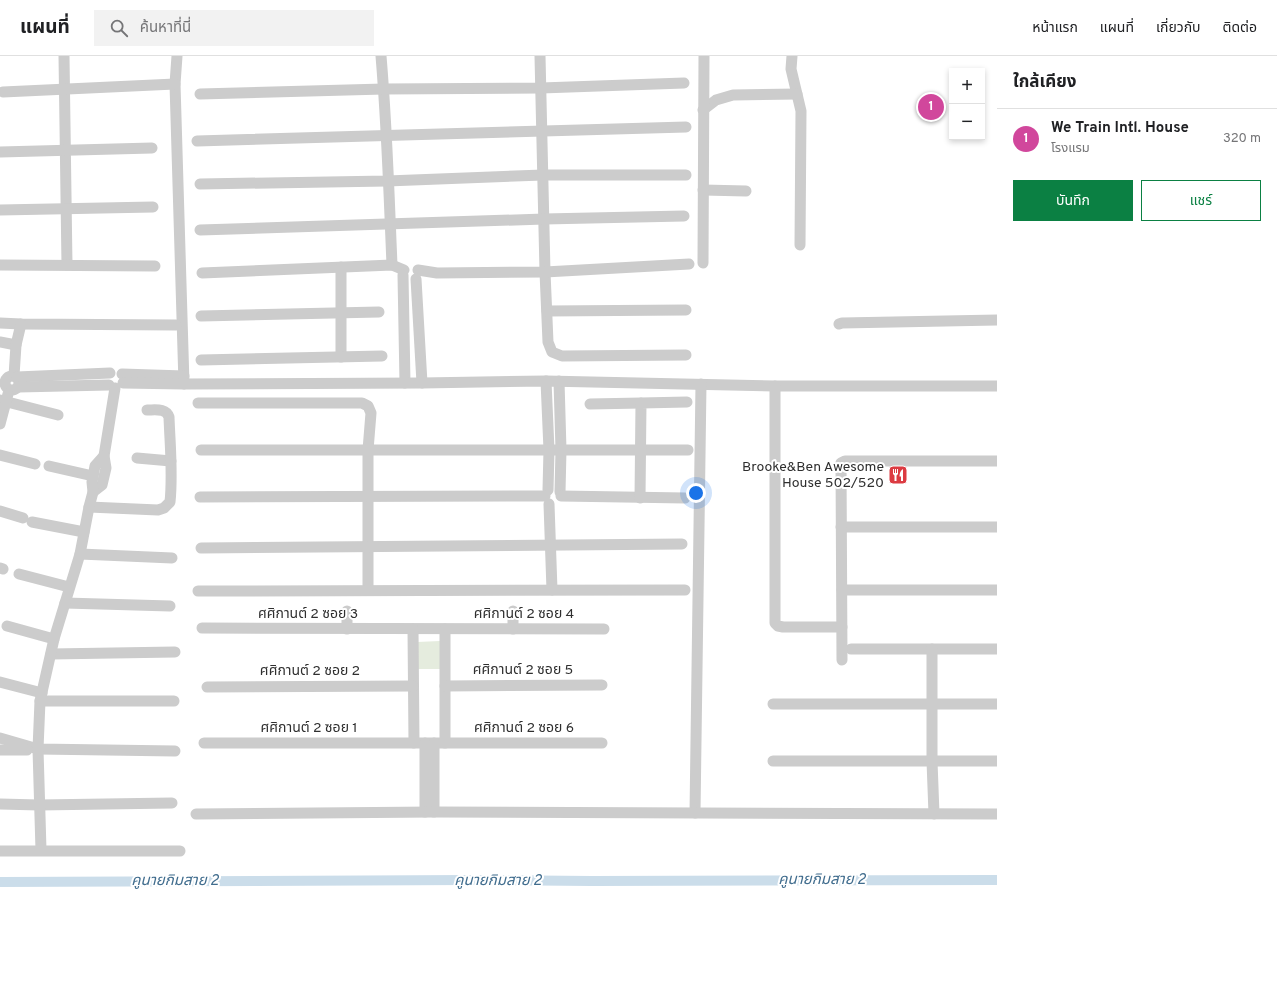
<!DOCTYPE html>
<html lang="th">
<head>
<meta charset="utf-8">
<style>
	body { margin:0; font-family:Overpass,"Noto Sans Thai",sans-serif; background:#f2f2f2; color:#202124 }
	.controls { position:absolute; right:12px; top:12px; display:grid; overflow:hidden; border-radius:0px; box-shadow:0 2px 6px #0003 }
	.controls button { width:36px; height:36px; display:grid; place-items:center; padding:0; border:0; border-bottom:1px solid #e0e0e0; background:#fff; color:#202124; font:20px sans-serif }
	.you { position:absolute; left:696px; top:437px; width:14px; height:14px; margin:-10px; border:3px solid #fff; border-radius:50%; background:#1a73e8; box-shadow:0 0 0 6px #1a73e833 }
	.badge { display:grid; place-items:center; width:26px; height:26px; border-radius:50%; background:#0b8043; color:#fff; font-size:13px; font-weight:700 }
	.pin { position:absolute; translate:-50% -50%; border:2px solid #fff; box-shadow:0 1px 4px #0006 }
	.list { margin:0; padding:0; list-style:none }
	h2 { display:flex; justify-content:space-between; align-items:center; height:52px; margin:0; padding:0 16px; font-size:17px }
	h2 small { font-size:13px; font-weight:400; color:#757577 }
	.list li { display:grid; grid-template-columns:26px 1fr auto; gap:12px; align-items:center; box-sizing:border-box; height:60px; padding:0 16px; border-top:1px solid #e0e0e0 }
	.list b { display:block; font-size:15px; white-space:nowrap }
	.list p { margin:0; font-size:13px; white-space:nowrap; color:#757577 }
	.list em { font-size:13px; font-style:normal; color:#757577 }
	.actions { display:flex; gap:8px; padding:12px 16px }
	.actions a { flex:1; padding:9px 0; border:1px solid #0b8043; border-radius:0px; text-align:center; font-size:14px; color:#0b8043 }
	.actions .main { background:#0b8043; color:#fff }
	.icon { flex:none; width:22px; height:22px; fill:none; stroke:currentColor; stroke-width:2; stroke-linecap:round; stroke-linejoin:round }
	.map { position:relative; flex:none; width:997px; height:932px; overflow:hidden }
	header { display:flex; align-items:center; gap:24px; box-sizing:border-box; height:56px; padding:0 20px; background:#fff; border-bottom:1px solid #e0e0e0 }
	header strong { font-size:19px }
	nav { display:flex; gap:22px; margin-inline-start:auto; font-size:14px }
	.search { width:280px; height:36px; background:#f2f2f2; display:flex; align-items:center; gap:10px; box-sizing:border-box; padding:0 14px; border-radius:0px; color:#757577; font-size:15px }
	main { display:flex }
	aside { flex:1; background:#fff }
	.map>svg:first-child { display:block }
	.green { fill:#e5ecde }
	.lines { fill:none; stroke-linecap:round; stroke-linejoin:round }
	.canal { stroke:#cbddea; stroke-width:10 }
	.minor { stroke:#ccc; stroke-width:11 }
	.labels { text-anchor:middle; dominant-baseline:central; stroke-width:4; stroke-linejoin:round; paint-order:stroke }
	.poi-label { font-size:14px; fill:#2f2f2f; stroke:#fff; text-anchor:end }
	.street-label { font-size:14px; fill:#2f2f2f; stroke:#fff }
	.water-label { font-size:15px; font-style:italic; fill:#416d8e; stroke:#fff }
</style>
</head>
<body>
<header>
<strong>แผนที่</strong>
<div class="search"><svg class="icon" aria-label="search" viewBox="0 0 24 24"><circle cx="10" cy="10" r="6"/><path d="M15 15l6 6"/></svg>ค้นหาที่นี่</div>
<nav><a>หน้าแรก</a><a>แผนที่</a><a>เกี่ยวกับ</a><a>ติดต่อ</a></nav>
</header>
<main>
<div class="map">
<svg width="997" height="932" viewBox="0 0 997 932">
	<rect width="100%" height="100%" fill="#fff"/>
	<!-- green -->
	<polygon class="green" points="440,585 441,613 417,613 417,586"/>
	<g class="lines">
		<!-- canal -->
		<polyline class="canal" points="0,826 469,824 592,825 997,824"/>
		<!-- minor -->
		<g class="minor">
			<polyline points="64,0 67,209"/>
			<polyline points="177,0 175,28 184,328"/>
			<path d="M381 0C387 70 389 139 392 209"/>
			<polyline points="540,0 545,216 548,286 552,296 562,300 686,299"/>
			<polyline points="792,0 791,13 801,55 800,189"/>
			<polyline points="3,36 175,28"/>
			<polyline points="200,38 384,33 541,32 684,27"/>
			<polyline points="703,54 716,44 733,39 797,38"/>
			<polyline points="197,85 686,71"/>
			<polyline points="0,96 152,92"/>
			<polyline points="200,128 387,125 543,119 686,119"/>
			<polyline points="703,134 746,135"/>
			<polyline points="0,154 153,151"/>
			<polyline points="200,174 544,163 684,160"/>
			<polyline points="703,207 704,0"/>
			<polyline points="0,209 155,210"/>
			<polyline points="418,214 437,217 545,216 689,208"/>
			<polyline points="202,217 392,209 404,214"/>
			<polyline points="403,219 405,327"/>
			<polyline points="416,223 422,327"/>
			<polyline points="547,255 686,254"/>
			<polyline points="201,260 379,256"/>
			<polyline points="0,267 21,268 176,269"/>
			<polyline points="839,268 842,267 997,264"/>
			<polyline points="0,286 16,289"/>
			<polyline points="341,301 341,211"/>
			<polyline points="201,304 382,300"/>
			<polyline points="122,318 184,320"/>
			<polyline points="14,320 16,289 21,268"/>
			<circle cx="12" cy="327" r="7"/>
			<polyline points="17,321 110,317"/>
			<polyline points="546,325 549,394 548,434"/>
			<polyline points="559,325 561,394 560,436"/>
			<polyline points="123,327 184,328 422,327 546,325 775,330 997,330"/>
			<polyline points="775,330 775,567 778,570 783,571 842,571"/>
			<polyline points="18,331 109,329"/>
			<polyline points="0,344 58,359"/>
			<polyline points="198,347 362,347 368,350 371,357 368,394 368,534"/>
			<polyline points="590,348 641,347"/>
			<polyline points="0,368 8,338"/>
			<polyline points="201,394 688,394"/>
			<polyline points="0,399 35,408"/>
			<polyline points="137,402 171,405"/>
			<polyline points="49,410 93,420"/>
			<polyline points="93,436 102,429 106,412 104,400 115,332"/>
			<polyline points="561,440 685,442"/>
			<polyline points="200,441 545,440"/>
			<polyline points="640,442 641,347 687,346"/>
			<polyline points="549,448 552,534"/>
			<path d="M89 451 158 454 164 452 170 446C173 418 170 389 169 361 166 352 156 354 147 354"/>
			<polyline points="0,455 23,462"/>
			<polyline points="32,466 84,476"/>
			<polyline points="841,471 997,471"/>
			<polyline points="201,492 682,488"/>
			<polyline points="80,498 172,502"/>
			<polyline points="0,512 3,513"/>
			<polyline points="19,518 69,531"/>
			<polyline points="842,534 997,534"/>
			<polyline points="198,535 685,534"/>
			<polyline points="65,547 170,550"/>
			<polyline points="7,570 54,583"/>
			<polyline points="202,572 604,573"/>
			<polyline points="347,573 347,555"/>
			<polyline points="413,573 414,687"/>
			<polyline points="445,573 445,687"/>
			<polyline points="513,573 513,555"/>
			<polyline points="851,593 997,593"/>
			<polyline points="932,593 932,705 934,758"/>
			<polyline points="51,598 175,596"/>
			<polyline points="842,604 841,407 845,405 997,405"/>
			<polyline points="0,626 42,637"/>
			<polyline points="445,630 602,629"/>
			<polyline points="207,631 413,630"/>
			<polyline points="40,645 174,645"/>
			<polyline points="773,648 997,648"/>
			<polyline points="0,682 38,693 175,695"/>
			<polyline points="204,687 602,687"/>
			<polyline points="0,694 27,694"/>
			<polyline points="773,705 997,705"/>
			<polyline points="0,748 39,749 172,747"/>
			<polyline points="425,756 425,687"/>
			<polyline points="434,756 434,687"/>
			<polyline points="695,757 701,328"/>
			<polyline points="196,758 434,756 997,758"/>
			<polyline points="41,794 38,693 40,645 54,583 80,498 89,451 93,436 92,426 95,410 104,400"/>
			<polyline points="0,795 180,795"/>
		</g>
	</g>
	<!-- icons -->
	<defs>
		<symbol id="restaurant-square" viewBox="-11 -11 22 22"><rect x="-9" y="-9" width="18" height="18" rx="4" fill="#dc3b42" stroke="#fff"/><path d="M-5-6h1v4h1v-4h1v4h1v-4h1v5L-1.5 .5V6h-2V.5L-5-1ZM5-6V6H3V1.5H1.5Q1.5-4 5-6Z" fill="#fff"/></symbol>
	</defs>
	<g fill-rule="evenodd">
		<use href="#restaurant-square" x="887" y="408" width="22" height="22"/>
	</g>
	<g class="labels">
		<!-- poi labels -->
		<g class="poi-label">
			<text x="884" y="411">Brooke&amp;Ben Awesome<tspan x="884" dy="16">House 502/520</tspan></text>
		</g>
		<!-- street labels -->
		<g class="street-label">
			<text x="308" y="558">ศศิกานต์ 2 ซอย 3</text>
			<text x="524" y="558">ศศิกานต์ 2 ซอย 4</text>
			<text x="523" y="614">ศศิกานต์ 2 ซอย 5</text>
			<text x="310" y="615">ศศิกานต์ 2 ซอย 2</text>
			<text x="309" y="672">ศศิกานต์ 2 ซอย 1</text>
			<text x="524" y="672">ศศิกานต์ 2 ซอย 6</text>
		</g>
		<!-- water labels -->
		<g class="water-label">
			<text x="822" y="824">คูนายกิมสาย 2</text>
			<text x="175" y="825">คูนายกิมสาย 2</text>
			<text x="498" y="825">คูนายกิมสาย 2</text>
		</g>
	</g>
</svg>
<div class="controls">
<button>+</button>
<button>−</button>
</div>
<div class="you"></div>
<div class="pin badge" style="left:931px;top:51px;background:#d1479c">1</div>
</div>
<aside>
<h2>ใกล้เคียง<small></small></h2>
<ul class="list">
<li><span class="badge" style="background:#d1479c">1</span><div><b>We Train Intl. House</b><p>โรงแรม</p></div><em>320 m</em></li>
</ul>
<div class="actions"><a class="main">บันทึก</a><a>แชร์</a></div>
</aside>
</main>
</body>
</html>
